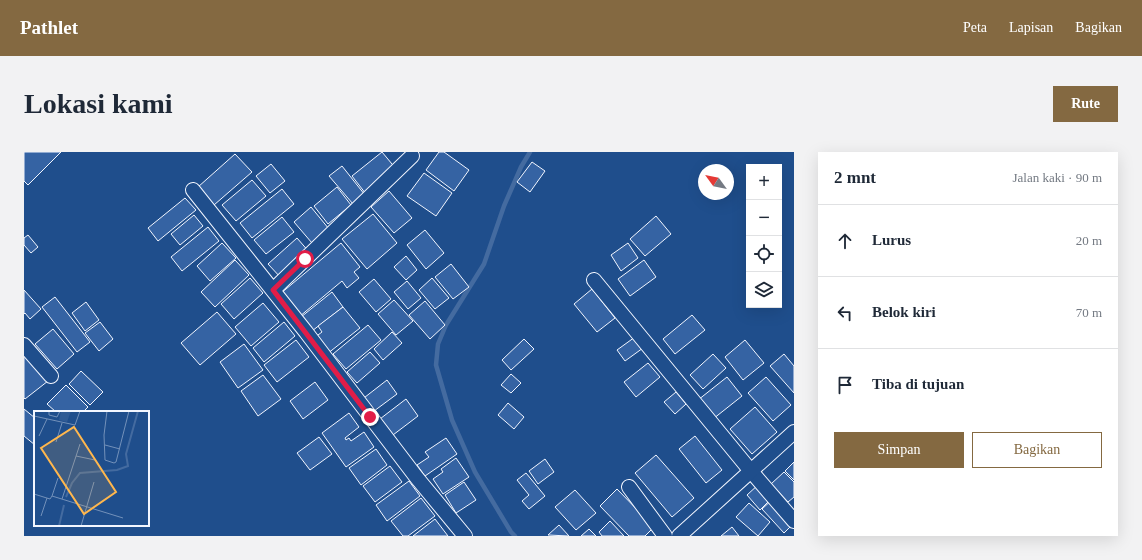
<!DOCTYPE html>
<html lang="id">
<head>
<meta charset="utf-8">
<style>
	body { margin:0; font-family:Georgia,serif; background:#f2f2f3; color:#1f2937 }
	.controls { position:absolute; right:12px; top:12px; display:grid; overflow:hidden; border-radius:0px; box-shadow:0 4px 16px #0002 }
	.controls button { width:36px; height:36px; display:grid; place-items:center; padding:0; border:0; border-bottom:1px solid #e0e1e3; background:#fff; color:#1f2937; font:20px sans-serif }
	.compass { position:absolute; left:674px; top:12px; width:36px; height:36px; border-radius:50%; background:#fff; box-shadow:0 4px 16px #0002; rotate:303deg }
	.stop { position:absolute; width:12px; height:12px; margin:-9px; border:3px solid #e11d48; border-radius:50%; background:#fff }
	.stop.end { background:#e11d48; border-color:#fff; box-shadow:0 1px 4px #0008 }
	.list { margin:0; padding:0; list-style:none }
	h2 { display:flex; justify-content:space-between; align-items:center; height:52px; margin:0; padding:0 16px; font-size:17px }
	h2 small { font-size:13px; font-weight:400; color:#747a83 }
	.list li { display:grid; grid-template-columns:26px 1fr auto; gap:12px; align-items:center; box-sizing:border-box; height:72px; padding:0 16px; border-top:1px solid #e0e1e3 }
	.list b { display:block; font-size:15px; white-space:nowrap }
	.list em { font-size:13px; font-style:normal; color:#747a83 }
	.actions { display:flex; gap:8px; padding:12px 16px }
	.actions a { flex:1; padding:9px 0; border:1px solid #846941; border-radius:0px; text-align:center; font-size:14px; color:#846941 }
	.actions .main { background:#846941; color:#fff }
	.icon { flex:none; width:22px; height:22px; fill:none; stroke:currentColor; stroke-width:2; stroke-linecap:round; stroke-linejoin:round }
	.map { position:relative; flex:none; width:770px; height:384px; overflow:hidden; border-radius:0px }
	header { display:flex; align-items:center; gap:24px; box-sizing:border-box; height:56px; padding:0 20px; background:#846941; color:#fff }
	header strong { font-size:19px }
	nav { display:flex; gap:22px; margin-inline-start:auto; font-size:14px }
	.intro { display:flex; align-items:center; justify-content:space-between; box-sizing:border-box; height:96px; padding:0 24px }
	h1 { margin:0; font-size:28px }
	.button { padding:10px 18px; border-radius:0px; background:#846941; color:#fff; font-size:14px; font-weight:700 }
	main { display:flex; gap:24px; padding:0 24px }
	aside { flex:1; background:#fff; border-radius:0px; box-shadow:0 4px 16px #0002 }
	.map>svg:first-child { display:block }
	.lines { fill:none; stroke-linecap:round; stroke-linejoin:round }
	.stream { stroke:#446ba0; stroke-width:4.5 }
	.building { fill:#3563a3; stroke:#f2f6ff }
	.minor-casing { stroke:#f2f6ff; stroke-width:16 }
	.minor { stroke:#1f4e8c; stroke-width:14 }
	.route { stroke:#e11d48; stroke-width:5 }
	.inset-river { fill:none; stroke:#446ba0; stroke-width:2 }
	.inset-road { fill:none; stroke:#7391ba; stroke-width:1 }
	.view { fill:#ffb74d; fill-opacity:0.15; stroke:#ffb74d; stroke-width:2 }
	.inset-edge { fill:none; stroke:#f2f6ff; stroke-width:2 }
</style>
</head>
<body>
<header>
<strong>Pathlet</strong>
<nav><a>Peta</a><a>Lapisan</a><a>Bagikan</a></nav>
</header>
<div class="intro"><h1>Lokasi kami</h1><a class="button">Rute</a></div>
<main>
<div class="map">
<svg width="770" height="384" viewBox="0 0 770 384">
	<rect width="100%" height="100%" fill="#1f4e8c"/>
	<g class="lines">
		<!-- stream -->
		<polyline class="stream" points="491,384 487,380 451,320 428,268 412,213 414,192 422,173 460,112 480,54 497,15 506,0"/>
	</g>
	<!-- building -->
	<g class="building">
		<polygon points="0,0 37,0 4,33 0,29"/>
		<polygon points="358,0 373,18 342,42 328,24"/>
		<polygon points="415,0 420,0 445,18 430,39 402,18"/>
		<polygon points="211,2 228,20 190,53 174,35"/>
		<polygon points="508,10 521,19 506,40 493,30"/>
		<polygon points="247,12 261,29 246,41 232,24"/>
		<polygon points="318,14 341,43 329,52 305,24"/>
		<polygon points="400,21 428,41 412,64 383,44"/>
		<polygon points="228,28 242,44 212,69 198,53"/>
		<polygon points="313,35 327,53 304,72 290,54"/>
		<polygon points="258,37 270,52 228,86 216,71"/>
		<polygon points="365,39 388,66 370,81 347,55"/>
		<polygon points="161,46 172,58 134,89 124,76"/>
		<polygon points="287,55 305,77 288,91 270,70"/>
		<polygon points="349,62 373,91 343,117 318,87"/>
		<polygon points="170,63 179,74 156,93 147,82"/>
		<polygon points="632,64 647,82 621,104 606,87"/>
		<polygon points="258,65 270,80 242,102 230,88"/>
		<polygon points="184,75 195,89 158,119 147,105"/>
		<polygon points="401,78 420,101 402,117 383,93"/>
		<polygon points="4,83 14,95 7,101 0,93 0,86"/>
		<polygon points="273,86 286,101 258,127 244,112"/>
		<polygon points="198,91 212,106 186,129 173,114"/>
		<polygon points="317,91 336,115 330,120 335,126 323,136 318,129 275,165 256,142"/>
		<polygon points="604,91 614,106 597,119 587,103"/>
		<polygon points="382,104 393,118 382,128 370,115"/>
		<polygon points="211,108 225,123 191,155 177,140"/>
		<polygon points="620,108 632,125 606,144 594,127"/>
		<polygon points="427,112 445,135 429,147 411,125"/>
		<polygon points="226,126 239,141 210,167 197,152"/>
		<polygon points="408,126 425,146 411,157 395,138"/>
		<polygon points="350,127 367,147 352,160 335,140"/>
		<polygon points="383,129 397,146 384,157 370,140"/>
		<polygon points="568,137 591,166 573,180 550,152"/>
		<polygon points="0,138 17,157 6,167 1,161 0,162"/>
		<polygon points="308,140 319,155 288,179 277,165"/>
		<polygon points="31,145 66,190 53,200 18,155"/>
		<polygon points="370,148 389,169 372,183 354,162"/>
		<polygon points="401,149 421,173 406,187 385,163"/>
		<polygon points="62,150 75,168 61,179 48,161"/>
		<polygon points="239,151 255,170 227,194 211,175"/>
		<polygon points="319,155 336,176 303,202 290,186 298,180 294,174"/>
		<polygon points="193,160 212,182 176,213 157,191"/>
		<polygon points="668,163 681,178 651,202 639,187"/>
		<polygon points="76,170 89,187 75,199 61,181"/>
		<polygon points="260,170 271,184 240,210 229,196"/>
		<polygon points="344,173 357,188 322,217 309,202"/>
		<polygon points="29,177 50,202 33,217 11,192"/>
		<polygon points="368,180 378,191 359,208 350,197"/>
		<polygon points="611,185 619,196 601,209 593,198"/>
		<polygon points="500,187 510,197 487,218 478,208"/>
		<polygon points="272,188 285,205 253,230 240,213"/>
		<polygon points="721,188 740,211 719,228 701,205"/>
		<polygon points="220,192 239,218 214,236 196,210"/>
		<polygon points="0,197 24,229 1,247 0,246"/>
		<polygon points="346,200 356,211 333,231 323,220"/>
		<polygon points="689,202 702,216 679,237 666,223"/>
		<polygon points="760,202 770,214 770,241 746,214"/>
		<polygon points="624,211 636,225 612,245 600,230"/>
		<polygon points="57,219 79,240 66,253 45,232"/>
		<polygon points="487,222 497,231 487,241 477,233"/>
		<polygon points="239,223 257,247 234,264 217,239"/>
		<polygon points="703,225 718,244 689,267 674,248"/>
		<polygon points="742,225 767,253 749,269 724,241"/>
		<polygon points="363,228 373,242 346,262 336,249"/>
		<polygon points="291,230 304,248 279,267 266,249"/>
		<polygon points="42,233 64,255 59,260 32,260 23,252"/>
		<polygon points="652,240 662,252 651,262 640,250"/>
		<polygon points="382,247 394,264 365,286 352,270"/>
		<polygon points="484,251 500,265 490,277 474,263"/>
		<polygon points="731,255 753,280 728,302 706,277"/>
		<polygon points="0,257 11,266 11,293 0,284"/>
		<polygon points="325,261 335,275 321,286 322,288 325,286 327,289 340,280 350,295 322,315 298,281"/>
		<polygon points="671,284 698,318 682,331 655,297"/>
		<polygon points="295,285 308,302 286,318 273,301"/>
		<polygon points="422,286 433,302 401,324 393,313 405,305 401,300"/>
		<polygon points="352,297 363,313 337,333 325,316"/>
		<polygon points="632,303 670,346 648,365 611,321"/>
		<polygon points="432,306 445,325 419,342 409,327 419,320 417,317"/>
		<polygon points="521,307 530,320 514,332 505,319"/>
		<polygon points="770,310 770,328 761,319"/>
		<polygon points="366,314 378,330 351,350 339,334"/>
		<polygon points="760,320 770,330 770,345 764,350 747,332"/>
		<polygon points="502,321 521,344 505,357 498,349 505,343 493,328"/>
		<polygon points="385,329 396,344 363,369 352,353"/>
		<polygon points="440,330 452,348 432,361 421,343"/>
		<polygon points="735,332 748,346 736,358 723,343"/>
		<polygon points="593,337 630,375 621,384 605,384 576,354"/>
		<polygon points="551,338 572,361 552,378 531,355"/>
		<polygon points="397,346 411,364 384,384 379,384 367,369"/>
		<polygon points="750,346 770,371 760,381 738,357"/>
		<polygon points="725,351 746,370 734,384 712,365"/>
		<polygon points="411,367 424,384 389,384"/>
		<polygon points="586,369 600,384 578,384 575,380"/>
		<polygon points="535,373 545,384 524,383"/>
		<polygon points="708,375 715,384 697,384"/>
		<polygon points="565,377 572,384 557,384"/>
	</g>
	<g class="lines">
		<defs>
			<g id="minor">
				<polyline points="169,38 282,180 393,326 441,384"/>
				<polyline points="570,128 726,318 770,369"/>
				<polyline points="249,138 388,4"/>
				<polyline points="0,193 27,224"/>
				<polyline points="605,335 641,384"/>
				<polyline points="655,384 770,280"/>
			</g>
		</defs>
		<!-- minor casing -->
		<use href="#minor" class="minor-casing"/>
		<!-- minor -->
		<use href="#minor" class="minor"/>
	</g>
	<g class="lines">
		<!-- route -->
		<polyline class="route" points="281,107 249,138 346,265"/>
	</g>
	<!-- overview -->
	<g transform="translate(10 259)">
		<rect width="115" height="115" fill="#1f4e8c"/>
		<path d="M27 0H37L33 11 25 9Z" fill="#305b95"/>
		<path class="inset-river" d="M32 86 38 72 46 62 83 59 94 55 92 43 104 0M25 115 30 94"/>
		<path class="inset-road" d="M15 0V4L23 6 26 0M73 0 70 24 71 49 80 52 82 51 95 0M0 5 41 14 46 0M5 25 13 8M22 31 28 12M71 34 86 38M42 45 61 49M0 83 16 88 18 85 89 107M18 85 24 67M28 88 46 33M7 105 13 87M47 115 60 71"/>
		<path class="view" d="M40 16 82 81 50 103 7 37Z"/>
		<rect width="115" height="115" class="inset-edge"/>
	</g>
</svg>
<div class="controls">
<button>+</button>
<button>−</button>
<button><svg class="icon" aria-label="locate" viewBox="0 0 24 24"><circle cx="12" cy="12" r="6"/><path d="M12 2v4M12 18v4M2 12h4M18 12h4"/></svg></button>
<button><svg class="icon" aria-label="layers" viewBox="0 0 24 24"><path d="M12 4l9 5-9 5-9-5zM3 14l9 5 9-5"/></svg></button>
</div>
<svg class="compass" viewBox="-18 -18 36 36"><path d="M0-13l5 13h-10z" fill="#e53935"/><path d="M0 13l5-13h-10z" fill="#747a83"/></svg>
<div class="stop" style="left:281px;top:107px"></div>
<div class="stop end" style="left:346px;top:265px"></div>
</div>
<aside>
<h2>2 mnt<small>Jalan kaki · 90 m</small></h2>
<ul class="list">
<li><svg class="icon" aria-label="ahead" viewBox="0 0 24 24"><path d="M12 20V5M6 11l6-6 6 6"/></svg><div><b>Lurus</b></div><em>20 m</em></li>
<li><svg class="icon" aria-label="left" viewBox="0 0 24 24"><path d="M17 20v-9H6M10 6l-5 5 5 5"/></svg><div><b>Belok kiri</b></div><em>70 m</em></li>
<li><svg class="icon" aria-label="arrive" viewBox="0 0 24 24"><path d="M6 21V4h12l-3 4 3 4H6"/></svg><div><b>Tiba di tujuan</b></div></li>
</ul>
<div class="actions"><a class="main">Simpan</a><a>Bagikan</a></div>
</aside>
</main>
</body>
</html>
